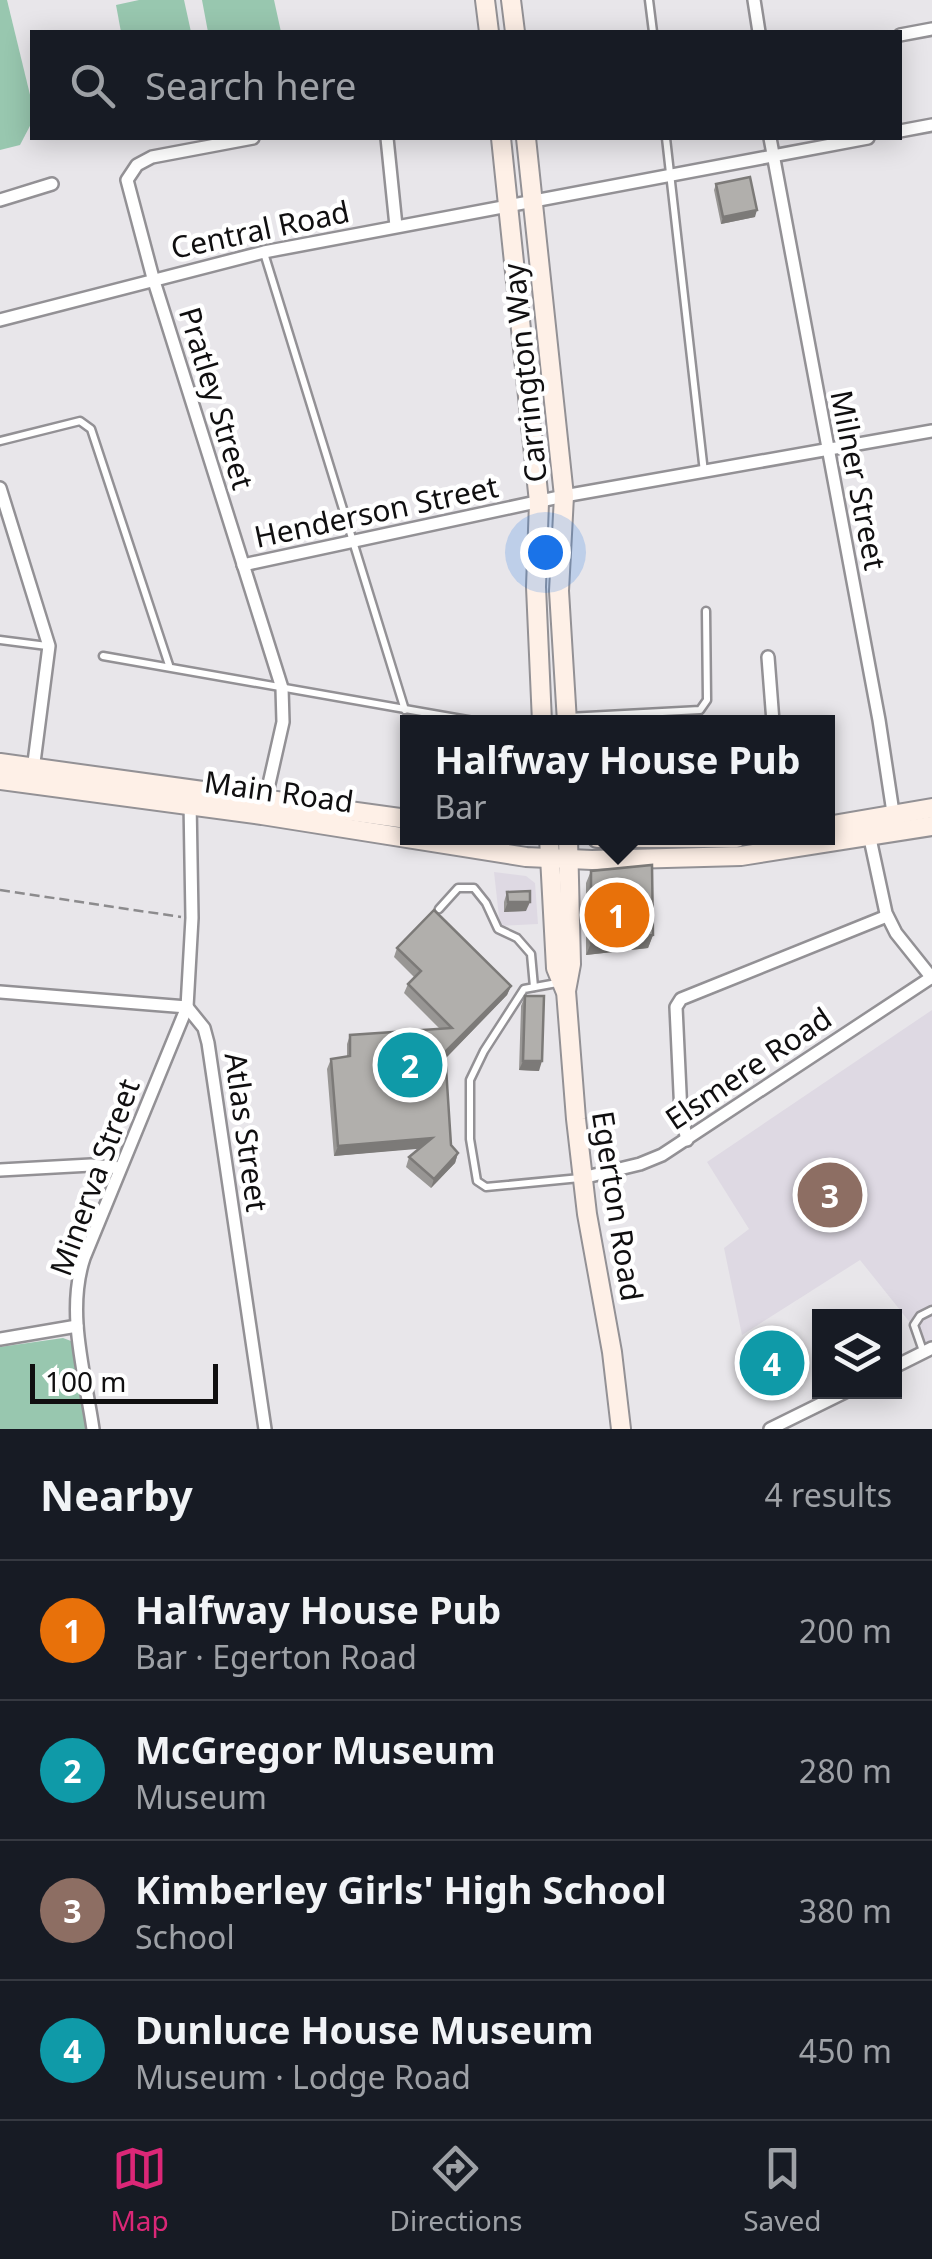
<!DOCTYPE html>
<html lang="en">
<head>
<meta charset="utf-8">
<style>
	body { margin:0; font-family:"Noto Sans",sans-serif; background:#242831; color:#f1f3f6 }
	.controls { position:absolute; right:30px; bottom:30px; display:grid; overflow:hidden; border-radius:0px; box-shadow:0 5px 25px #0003 }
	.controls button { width:90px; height:90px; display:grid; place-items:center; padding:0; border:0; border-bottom:2px solid #363941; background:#171b24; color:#f1f3f6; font:50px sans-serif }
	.scale { position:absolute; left:30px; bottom:25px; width:188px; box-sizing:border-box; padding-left:10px; border:5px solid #100f10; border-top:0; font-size:28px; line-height:35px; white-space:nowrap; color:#100f10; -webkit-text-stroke:8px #fff; paint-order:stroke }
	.you { position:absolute; left:545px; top:552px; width:35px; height:35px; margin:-25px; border:8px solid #fff; border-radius:50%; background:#1a73e8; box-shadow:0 0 0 15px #1a73e833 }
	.badge { display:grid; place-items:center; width:65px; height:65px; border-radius:50%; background:#db2777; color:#fff; font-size:32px; font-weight:700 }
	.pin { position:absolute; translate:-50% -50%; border:5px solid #fff; box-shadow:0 2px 10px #0006 }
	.popup { position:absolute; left:400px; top:715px; width:435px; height:130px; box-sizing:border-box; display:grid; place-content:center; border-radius:0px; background:#171b24; filter:drop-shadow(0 2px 8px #0005); font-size:32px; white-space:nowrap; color:#9ea1a6 }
	.popup b { font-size:38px; color:#f1f3f6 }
	.popup::after { content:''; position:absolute; left:50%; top:100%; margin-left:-20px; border:20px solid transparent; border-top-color:#171b24 }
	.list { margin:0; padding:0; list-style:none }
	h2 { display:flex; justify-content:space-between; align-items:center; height:130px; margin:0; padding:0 40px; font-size:42px }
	h2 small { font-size:32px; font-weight:400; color:#9ea1a6 }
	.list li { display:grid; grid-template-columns:65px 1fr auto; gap:30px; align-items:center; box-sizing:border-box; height:140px; padding:0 40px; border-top:2px solid #363941 }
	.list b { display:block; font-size:38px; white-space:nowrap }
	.list p { margin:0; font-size:32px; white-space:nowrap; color:#9ea1a6 }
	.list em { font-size:32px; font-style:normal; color:#9ea1a6 }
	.icon { flex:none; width:55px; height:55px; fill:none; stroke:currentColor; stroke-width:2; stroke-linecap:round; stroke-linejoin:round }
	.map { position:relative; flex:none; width:932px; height:1429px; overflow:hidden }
	.search { position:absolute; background:#171b24; box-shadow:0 5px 25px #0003; left:30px; right:30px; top:30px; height:110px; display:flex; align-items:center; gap:25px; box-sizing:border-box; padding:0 35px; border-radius:0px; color:#9ea1a6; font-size:38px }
	.sheet { height:690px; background:#171b24 }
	nav { display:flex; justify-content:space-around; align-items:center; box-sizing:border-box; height:140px; border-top:2px solid #363941; background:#171b24; font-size:28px; color:#9ea1a6 }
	nav a { display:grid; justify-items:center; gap:5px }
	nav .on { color:#db2777 }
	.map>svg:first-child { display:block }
	.built { fill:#ded9e3 }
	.green { fill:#98c7af }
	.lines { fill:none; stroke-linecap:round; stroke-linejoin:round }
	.lane-casing { stroke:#939195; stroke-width:11 }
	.street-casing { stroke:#939195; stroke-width:16 }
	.secondary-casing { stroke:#939195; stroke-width:22 }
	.path { stroke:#8c8b8d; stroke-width:2.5; stroke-dasharray:10 5; stroke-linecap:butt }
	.lane { stroke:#fff; stroke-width:6 }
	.street { stroke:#fff; stroke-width:11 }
	.secondary { stroke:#fef0e7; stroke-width:18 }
	.wall { fill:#989694 }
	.shaded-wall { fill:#7c7a78 }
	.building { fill:#b1afac; stroke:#7c7a78; stroke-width:2.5 }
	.labels { text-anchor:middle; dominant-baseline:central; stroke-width:9; stroke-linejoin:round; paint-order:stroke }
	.street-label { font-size:30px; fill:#100f10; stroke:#fff }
</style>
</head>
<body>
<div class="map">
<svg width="932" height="1429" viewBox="0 0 932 1429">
	<rect width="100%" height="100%" fill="#e8e6ea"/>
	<!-- built -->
	<g class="built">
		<polygon points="494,872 526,876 535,883 538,924 500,926"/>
		<polygon points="932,1010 932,1343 928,1345 860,1260 742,1335 724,1248 749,1229 707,1162"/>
	</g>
	<!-- green -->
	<g class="green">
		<polygon points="0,0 7,0 32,103 32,122 20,145 0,150"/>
		<polygon points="139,0 184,0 191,32 121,32 116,5"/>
		<polygon points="202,0 274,0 281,32 208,32"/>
		<polygon points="63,1338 71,1341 75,1347 87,1429 0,1429 0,1347"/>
	</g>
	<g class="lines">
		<defs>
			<g id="lane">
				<polyline points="649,0 653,32"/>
				<polyline points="666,138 704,472"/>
				<polyline points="264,253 405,710"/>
				<polyline points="0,441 80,421 91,429 169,665"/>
				<polyline points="0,640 47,646"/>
				<polyline points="103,656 479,722"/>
				<polyline points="568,717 700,710 707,700 706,611"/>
				<polyline points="439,909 458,888 474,888 486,903 498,929 517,938 531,954 534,987"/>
				<polyline points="557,983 524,989 484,1051 470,1080 470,1139 477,1181 486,1187 580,1178"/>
				<polyline points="923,1351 914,1325 920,1316 932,1310"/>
			</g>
			<g id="street">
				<polyline points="754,0 759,32"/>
				<polyline points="900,35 932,29"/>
				<polyline points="900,131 932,125"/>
				<polyline points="253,138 152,157 137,165 127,180 153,278 282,688 283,722 264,806"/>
				<polyline points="387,138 396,226"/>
				<polyline points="770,138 879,720 894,819"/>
				<polyline points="0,200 52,184"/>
				<polyline points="0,320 264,252 868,138"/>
				<polyline points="0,488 49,646 33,770"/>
				<polyline points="243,565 564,496 932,431"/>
				<polyline points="768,657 773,722"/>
				<polyline points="869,834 886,913 896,933 932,978"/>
				<polyline points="0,992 187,1007"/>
				<polyline points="187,1007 204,1028 208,1043 265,1429"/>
				<polyline points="687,1140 681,1114 676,1007 681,999 887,916"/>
				<polyline points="0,1170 91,1165 120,1168"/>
				<polyline points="582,1178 640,1164 662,1155 932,977"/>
				<polyline points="0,1339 77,1326"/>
				<polyline points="894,1367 932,1348"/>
				<path d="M93 1429C85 1374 66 1312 84 1258L187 1007 192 918 190 801"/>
				<polyline points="770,1429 845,1392"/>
			</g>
			<g id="secondary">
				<polyline points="485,0 489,32"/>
				<polyline points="511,0 515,32"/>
				<polyline points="501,138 539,502 536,587 542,722"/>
				<polyline points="526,138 564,496 559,591 567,722"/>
				<polyline points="0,763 407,819"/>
				<polyline points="0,780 262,815 526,857 592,860 741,856 932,826"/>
				<polyline points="827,826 932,808"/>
				<polyline points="549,838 556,968 565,990"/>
				<polyline points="568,838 571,964 566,991 576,1119 587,1214 612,1352 621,1429"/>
				<polyline points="597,838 737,838"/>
			</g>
		</defs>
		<!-- lane casing -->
		<use href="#lane" class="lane-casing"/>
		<!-- street casing -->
		<use href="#street" class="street-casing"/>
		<!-- secondary casing -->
		<use href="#secondary" class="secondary-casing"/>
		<!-- path -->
		<polyline class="path" points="0,890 181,917"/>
		<!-- lane -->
		<use href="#lane" class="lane"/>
		<!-- street -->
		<use href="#street" class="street"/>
		<!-- secondary -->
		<use href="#secondary" class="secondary"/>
	</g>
	<!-- wall -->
	<g class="wall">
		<polygon points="716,184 755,217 721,224 714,190"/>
		<polygon points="591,871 653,935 648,948 586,955 586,883"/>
		<polygon points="507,892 526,911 504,912 504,902"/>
		<polygon points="397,948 511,986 507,995 446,1058 451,1145 458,1153 455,1163 431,1188 406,1167 409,1157 419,1148 334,1156 327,1069 331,1059 347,1057 347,1044 350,1035 440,1029 404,993 408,984 414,977 394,957"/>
		<polygon points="525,996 539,1071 519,1070 521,1006"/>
	</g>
	<!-- shaded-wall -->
	<g class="shaded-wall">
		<polygon points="757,210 755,217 721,224 723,217"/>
		<polygon points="508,902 530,902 526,911 504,912"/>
		<polygon points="653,935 648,948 586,955 591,943"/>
		<polygon points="511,986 507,995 442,1062 445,1052"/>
		<polygon points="523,1061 542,1061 539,1071 519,1070"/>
		<polygon points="432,1138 428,1148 334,1156 338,1146"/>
		<polygon points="458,1153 455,1163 431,1188 434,1179"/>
	</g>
	<!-- building -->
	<g class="building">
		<polygon points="750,177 757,210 723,217 716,184"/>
		<polygon points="652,865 653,935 591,943 591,871"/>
		<polygon points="530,891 530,902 508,902 507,892"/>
		<polygon points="434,910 511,986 445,1052 451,1145 458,1153 434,1179 409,1157 432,1138 338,1146 331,1059 350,1056 350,1035 452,1028 408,984 421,971 397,948"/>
		<polygon points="525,996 544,996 542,1061 523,1061"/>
	</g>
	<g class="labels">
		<!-- street labels -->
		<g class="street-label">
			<text transform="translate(260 229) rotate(-12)">Central Road</text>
			<text transform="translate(524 373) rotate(-96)">Carrington Way</text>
			<text transform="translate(217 398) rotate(73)">Pratley Street</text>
			<text transform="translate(859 480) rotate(79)">Milner Street</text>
			<text transform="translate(376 511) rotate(-12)">Henderson Street</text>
			<text transform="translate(279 791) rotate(8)">Main Road</text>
			<text transform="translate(748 1068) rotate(-34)">Elsmere Road</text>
			<text transform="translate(247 1132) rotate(82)">Atlas Street</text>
			<text transform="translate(94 1177) rotate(-70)">Minerva Street</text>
			<text transform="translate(618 1206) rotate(81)">Egerton Road</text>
		</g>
	</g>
</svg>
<div class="controls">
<button><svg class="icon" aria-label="layers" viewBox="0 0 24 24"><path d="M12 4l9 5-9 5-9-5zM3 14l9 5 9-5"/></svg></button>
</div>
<div class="scale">100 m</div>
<div class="you"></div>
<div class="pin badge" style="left:617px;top:915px;background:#e8710a">1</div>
<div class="popup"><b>Halfway House Pub</b>Bar</div>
<div class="pin badge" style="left:410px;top:1065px;background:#0f9aa8">2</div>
<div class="pin badge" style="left:830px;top:1195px;background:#8d6e63">3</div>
<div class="pin badge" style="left:772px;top:1363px;background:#0f9aa8">4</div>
<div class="search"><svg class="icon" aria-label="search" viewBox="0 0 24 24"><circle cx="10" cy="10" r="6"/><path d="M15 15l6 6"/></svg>Search here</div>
</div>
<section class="sheet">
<h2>Nearby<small>4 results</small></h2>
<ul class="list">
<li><span class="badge" style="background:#e8710a">1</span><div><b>Halfway House Pub</b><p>Bar · Egerton Road</p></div><em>200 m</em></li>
<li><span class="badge" style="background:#0f9aa8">2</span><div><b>McGregor Museum</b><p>Museum</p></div><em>280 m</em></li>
<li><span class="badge" style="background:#8d6e63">3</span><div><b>Kimberley Girls' High School</b><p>School</p></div><em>380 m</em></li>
<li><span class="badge" style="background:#0f9aa8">4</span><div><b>Dunluce House Museum</b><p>Museum · Lodge Road</p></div><em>450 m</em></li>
</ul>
</section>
<nav>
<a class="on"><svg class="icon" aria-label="map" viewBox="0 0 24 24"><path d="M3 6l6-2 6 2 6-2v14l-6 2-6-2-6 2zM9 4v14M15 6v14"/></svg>Map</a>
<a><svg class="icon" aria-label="directions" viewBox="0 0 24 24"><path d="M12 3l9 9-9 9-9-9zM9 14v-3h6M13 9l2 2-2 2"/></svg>Directions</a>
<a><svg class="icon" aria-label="saved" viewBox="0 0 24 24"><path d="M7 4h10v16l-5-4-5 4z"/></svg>Saved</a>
</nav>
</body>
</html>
